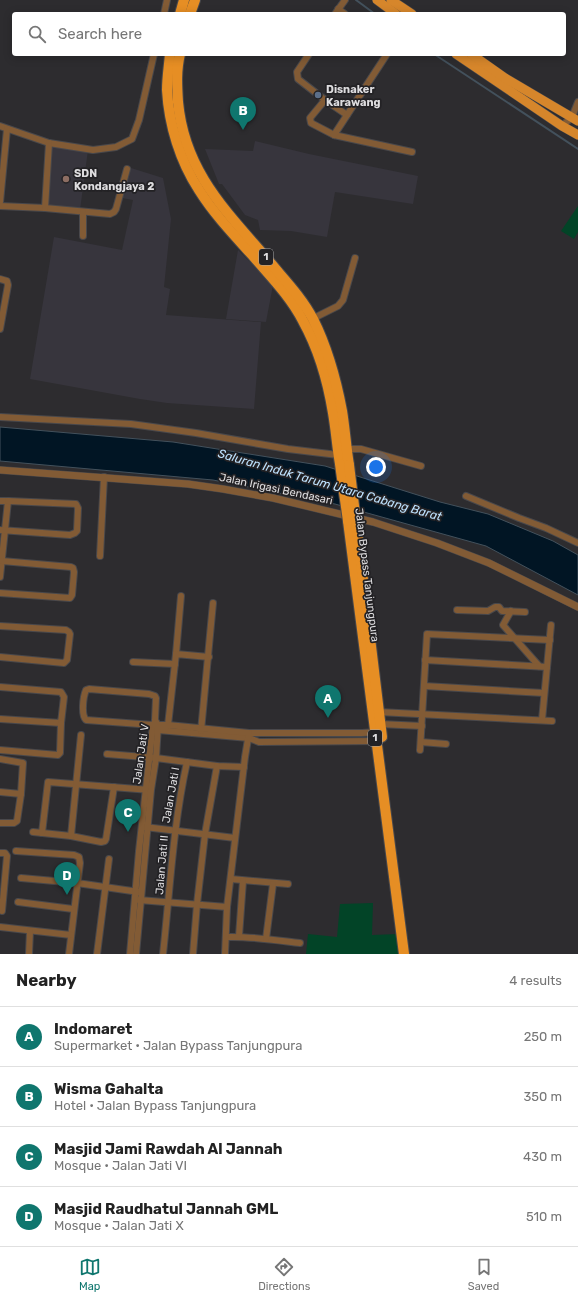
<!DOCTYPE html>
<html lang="en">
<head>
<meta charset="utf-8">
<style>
	body { margin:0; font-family:Rubik,sans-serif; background:#f2f2f2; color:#222 }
	.you { position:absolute; left:376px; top:467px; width:14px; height:14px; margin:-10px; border:3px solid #fff; border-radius:50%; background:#1a73e8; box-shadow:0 0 0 6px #1a73e833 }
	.badge { display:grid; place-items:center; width:26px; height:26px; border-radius:50%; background:#0f766e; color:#fff; font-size:13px; font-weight:700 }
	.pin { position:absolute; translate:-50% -33px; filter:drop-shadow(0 1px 2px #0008) }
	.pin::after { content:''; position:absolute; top:21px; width:14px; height:12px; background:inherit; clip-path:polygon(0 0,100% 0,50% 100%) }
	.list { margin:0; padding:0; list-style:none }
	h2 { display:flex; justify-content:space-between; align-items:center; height:52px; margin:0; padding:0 16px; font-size:17px }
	h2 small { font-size:13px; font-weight:400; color:#767676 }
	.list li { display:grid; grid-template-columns:26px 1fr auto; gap:12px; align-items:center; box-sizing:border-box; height:60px; padding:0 16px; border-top:1px solid #e0e0e0 }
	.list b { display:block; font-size:15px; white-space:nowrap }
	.list p { margin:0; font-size:13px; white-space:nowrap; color:#767676 }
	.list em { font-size:13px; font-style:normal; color:#767676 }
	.icon { flex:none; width:22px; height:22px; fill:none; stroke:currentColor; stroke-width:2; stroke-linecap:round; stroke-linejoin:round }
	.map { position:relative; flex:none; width:578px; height:954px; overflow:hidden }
	.search { position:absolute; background:#fff; box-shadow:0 2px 10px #0003; left:12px; right:12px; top:12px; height:44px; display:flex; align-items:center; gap:10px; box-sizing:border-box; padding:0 14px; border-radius:4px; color:#767676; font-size:15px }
	.sheet { height:292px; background:#fff }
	nav { display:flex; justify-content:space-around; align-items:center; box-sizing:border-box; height:56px; border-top:1px solid #e0e0e0; background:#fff; font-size:11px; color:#767676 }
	nav a { display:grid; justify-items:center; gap:2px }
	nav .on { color:#0f766e }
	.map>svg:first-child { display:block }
	.built { fill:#37353d }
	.green { fill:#024427 }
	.water { fill:#011524; stroke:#43515c }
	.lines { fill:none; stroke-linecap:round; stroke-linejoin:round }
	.stream { stroke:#43515c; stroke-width:2 }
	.minor-casing { stroke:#49484b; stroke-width:8 }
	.tertiary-casing { stroke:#49484b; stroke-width:8 }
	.primary-casing { stroke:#49484b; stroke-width:10 }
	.trunk-casing { stroke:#49484b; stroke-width:12 }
	.minor { stroke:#825b35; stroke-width:6 }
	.tertiary { stroke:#825b35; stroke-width:7 }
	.primary { stroke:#d6862b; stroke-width:9 }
	.trunk { stroke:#e68e24; stroke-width:10 }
	.trunk-bridge-casing { stroke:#49484b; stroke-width:12; stroke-linecap:butt }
	.trunk-bridge { stroke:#e68e24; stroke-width:10 }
	.service-dot { fill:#5c6f8a; stroke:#232225; stroke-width:1.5 }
	.education-dot { fill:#8d6e63; stroke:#232225; stroke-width:1.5 }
	.labels { text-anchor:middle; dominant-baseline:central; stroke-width:3.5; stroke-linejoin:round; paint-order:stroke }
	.shield { fill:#232225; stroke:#a6a5a7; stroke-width:1 }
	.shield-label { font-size:10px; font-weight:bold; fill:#dedddf }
	.poi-label { font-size:11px; font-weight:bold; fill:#dedddf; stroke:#232225; text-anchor:start }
	.street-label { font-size:11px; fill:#dedddf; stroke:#232225 }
	.water-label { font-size:12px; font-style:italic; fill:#bfe3ff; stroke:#232225 }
</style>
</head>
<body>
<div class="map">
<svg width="578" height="954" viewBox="0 0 578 954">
	<rect width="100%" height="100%" fill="#2d2c2f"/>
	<!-- built -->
	<g class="built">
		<polygon points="255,141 309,154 418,176 413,204 335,192 327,237 291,231 260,230 258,220 245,215 222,184 219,184 205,149 253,151"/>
		<polygon points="51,145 88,150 80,210 46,207"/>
		<polygon points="131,168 163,178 171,219 164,287 170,289 166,315 261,322 254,409 167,403 140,399 30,379 54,237 122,250 133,200 122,198"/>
		<polygon points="238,250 273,285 266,322 226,319"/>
	</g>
	<!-- green -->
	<g class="green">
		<polygon points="578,206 578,232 574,239 561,231"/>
		<polygon points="373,903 372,935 398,934 400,954 306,954 308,934 337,937 340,904"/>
	</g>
	<!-- water -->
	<polygon class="water" points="0,427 173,442 325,466 440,502 488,514 553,541 578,555 578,595 486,546 335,504 213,480 0,461"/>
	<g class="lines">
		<!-- stream -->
		<g class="stream">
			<polyline points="356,0 375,14"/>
			<polyline points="434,54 578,149"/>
		</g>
		<defs>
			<g id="minor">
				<polyline points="338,9 345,14"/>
				<polyline points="164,14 167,0"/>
				<polyline points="335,14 345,0"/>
				<polyline points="309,54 297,72 298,79 325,100 347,115"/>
				<polyline points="325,100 310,118 311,123 334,135 412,152"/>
				<polyline points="0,126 49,143 93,150 116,147 132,139 139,120 154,54"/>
				<polyline points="562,126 572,117 578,102"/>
				<polyline points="334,135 387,54"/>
				<polyline points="0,202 7,129"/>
				<polyline points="0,206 45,208 110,214 114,212 116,209 127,169"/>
				<polyline points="45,208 49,143"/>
				<polyline points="83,236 83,212"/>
				<polyline points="0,279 7,281 8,285 0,329"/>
				<polyline points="312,319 338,306 343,300 355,258"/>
				<polyline points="0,417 131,424 196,433 288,449 338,455"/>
				<polyline points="346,449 361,449 421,466"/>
				<polyline points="466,496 519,518 546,528 578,543"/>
				<polyline points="0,501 8,501 0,577"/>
				<polyline points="0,530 70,535 75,533 77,531 78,508 76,504 8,501"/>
				<polyline points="100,556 104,477"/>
				<polyline points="0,593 70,598 72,595 74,572 73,568 71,567 2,561"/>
				<polyline points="457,610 488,611 495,607 499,607 502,611 525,612"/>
				<polyline points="511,611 503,625 539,666"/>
				<polyline points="0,626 66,630 69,632 70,634 67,660 64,663 0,657"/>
				<polyline points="176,654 181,596"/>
				<polyline points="425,660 547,667"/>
				<polyline points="133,662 175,664"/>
				<polyline points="424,686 544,693"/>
				<polyline points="0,687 61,692 64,697 61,723 0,719"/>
				<polyline points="379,712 552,721"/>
				<polyline points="542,720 551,625"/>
				<polyline points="380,724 422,726"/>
				<polyline points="168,725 176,654 209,657"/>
				<polyline points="158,730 249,738 259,742 379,741"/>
				<polyline points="201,731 213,603"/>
				<polyline points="249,733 362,733 378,732"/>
				<polyline points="421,742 446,744"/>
				<polyline points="0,750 58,755 60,753 61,723"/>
				<polyline points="420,750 427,634 550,640"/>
				<polyline points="107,754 156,758 217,766 244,767"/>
				<polyline points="0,759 23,763 21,794 17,821 14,823 0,823"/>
				<polyline points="0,792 21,794"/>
				<polyline points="145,827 235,838"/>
				<polyline points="33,832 71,836 101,842 105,841 106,839 114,787"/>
				<polyline points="42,833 48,782 150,790"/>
				<polyline points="71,836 81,735"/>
				<polyline points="16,851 74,855 79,857 80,863 69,954"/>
				<polyline points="0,853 5,853 7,856 2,911"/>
				<polyline points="21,878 77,883 139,892"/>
				<polyline points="231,879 288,884"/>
				<polyline points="139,900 227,907"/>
				<polyline points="18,902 73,909"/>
				<polyline points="0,927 71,935"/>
				<polyline points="239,936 243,881"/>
				<path d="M226 937C250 936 275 940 300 943"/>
				<polyline points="266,939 273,884"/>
				<polyline points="29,954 30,931"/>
				<polyline points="97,954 109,859"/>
				<polyline points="130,954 139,851 153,725 155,722"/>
				<path d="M136 954 151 790 156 758 158 725 155 720 156 698 155 696 149 694 89 689 86 690C83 697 81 715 86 720L153 725H168L249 733 245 757 227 907 225 954"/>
				<path d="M163 954C170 890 173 825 187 762"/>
				<polyline points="193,954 197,904 205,834 217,766"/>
			</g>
			<polyline id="tertiary" points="0,470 188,484 223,489 273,498 373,522 437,543 489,563 578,607"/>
			<g id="primary">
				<polyline points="377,0 396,14"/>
				<polyline points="391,0 412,14"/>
				<polyline points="456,54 562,126 578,135"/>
				<polyline points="471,54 505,78 578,121"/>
			</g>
			<g id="trunk">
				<polyline points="180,14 184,0"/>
				<polyline points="190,14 195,0"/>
				<path d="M170 54C169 66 167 78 167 90 169 125 180 161 199 190 214 214 234 235 253 256 271 277 290 296 303 321 318 348 328 382 333 413 336 430 337 447 340 464"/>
				<path d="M180 54C176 70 177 86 178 102 185 178 234 218 279 273 292 288 304 302 313 319 328 349 336 379 342 411 345 429 346 447 349 465"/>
				<polyline points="348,521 404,954"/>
				<polyline points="356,522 382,737"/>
			</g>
		</defs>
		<!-- minor casing -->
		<use href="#minor" class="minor-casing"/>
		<!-- tertiary casing -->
		<use href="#tertiary" class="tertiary-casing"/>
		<!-- primary casing -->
		<use href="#primary" class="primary-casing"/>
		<!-- trunk casing -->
		<use href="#trunk" class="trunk-casing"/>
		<!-- minor -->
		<use href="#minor" class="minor"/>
		<!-- tertiary -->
		<use href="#tertiary" class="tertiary"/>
		<!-- primary -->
		<use href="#primary" class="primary"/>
		<!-- trunk -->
		<use href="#trunk" class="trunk"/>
		<defs>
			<g id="trunk-bridge">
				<polyline points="340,464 348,521"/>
				<polyline points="349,465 356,522"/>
			</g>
		</defs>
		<!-- trunk-bridge casing -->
		<use href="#trunk-bridge" class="trunk-bridge-casing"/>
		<!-- trunk-bridge -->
		<use href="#trunk-bridge" class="trunk-bridge"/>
	</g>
	<!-- markers -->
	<circle class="service-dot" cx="318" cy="95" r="4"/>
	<circle class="education-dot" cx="66" cy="179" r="4"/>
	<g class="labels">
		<!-- shield labels -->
		<g class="shield">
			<rect x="259" y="249" width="14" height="16" rx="3"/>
			<rect x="368" y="730" width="14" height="16" rx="3"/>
		</g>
		<g class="shield-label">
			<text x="266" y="257">1</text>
			<text x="375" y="738">1</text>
		</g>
		<!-- poi labels -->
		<g class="poi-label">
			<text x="326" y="89">Disnaker<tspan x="326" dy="13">Karawang</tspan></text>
			<text x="74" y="173">SDN<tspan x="74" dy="13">Kondangjaya 2</tspan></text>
		</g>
		<!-- street labels -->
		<g class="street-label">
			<text transform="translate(276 489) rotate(12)">Jalan Irigasi Bendasari</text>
			<text transform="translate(367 575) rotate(83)">Jalan Bypass Tanjungpura</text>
			<text transform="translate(141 754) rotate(-82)">Jalan Jati V</text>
			<text transform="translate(171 795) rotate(-80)">Jalan Jati I</text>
			<text transform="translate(162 865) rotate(-85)">Jalan Jati II</text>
		</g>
		<!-- water labels -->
		<g class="water-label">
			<text transform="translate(330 485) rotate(16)">Saluran Induk Tarum Utara Cabang Barat</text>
		</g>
	</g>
</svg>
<div class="you"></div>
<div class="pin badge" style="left:328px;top:718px">A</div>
<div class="pin badge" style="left:243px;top:130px">B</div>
<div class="pin badge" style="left:128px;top:832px">C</div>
<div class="pin badge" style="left:67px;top:895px">D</div>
<div class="search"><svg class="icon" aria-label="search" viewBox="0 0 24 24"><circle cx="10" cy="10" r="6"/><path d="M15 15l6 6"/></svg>Search here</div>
</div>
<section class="sheet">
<h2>Nearby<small>4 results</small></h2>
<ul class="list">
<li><span class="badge">A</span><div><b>Indomaret</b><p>Supermarket · Jalan Bypass Tanjungpura</p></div><em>250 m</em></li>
<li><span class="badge">B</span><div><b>Wisma Gahalta</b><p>Hotel · Jalan Bypass Tanjungpura</p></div><em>350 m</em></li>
<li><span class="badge">C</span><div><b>Masjid Jami Rawdah Al Jannah</b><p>Mosque · Jalan Jati VI</p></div><em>430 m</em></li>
<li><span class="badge">D</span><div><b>Masjid Raudhatul Jannah GML</b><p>Mosque · Jalan Jati X</p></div><em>510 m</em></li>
</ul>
</section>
<nav>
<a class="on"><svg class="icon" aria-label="map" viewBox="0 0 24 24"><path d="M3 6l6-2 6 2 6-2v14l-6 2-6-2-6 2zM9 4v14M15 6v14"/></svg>Map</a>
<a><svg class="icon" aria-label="directions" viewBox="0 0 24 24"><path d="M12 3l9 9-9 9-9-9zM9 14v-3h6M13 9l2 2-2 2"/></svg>Directions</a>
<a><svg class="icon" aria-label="saved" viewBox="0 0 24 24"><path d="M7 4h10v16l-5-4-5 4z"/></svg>Saved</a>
</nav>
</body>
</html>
